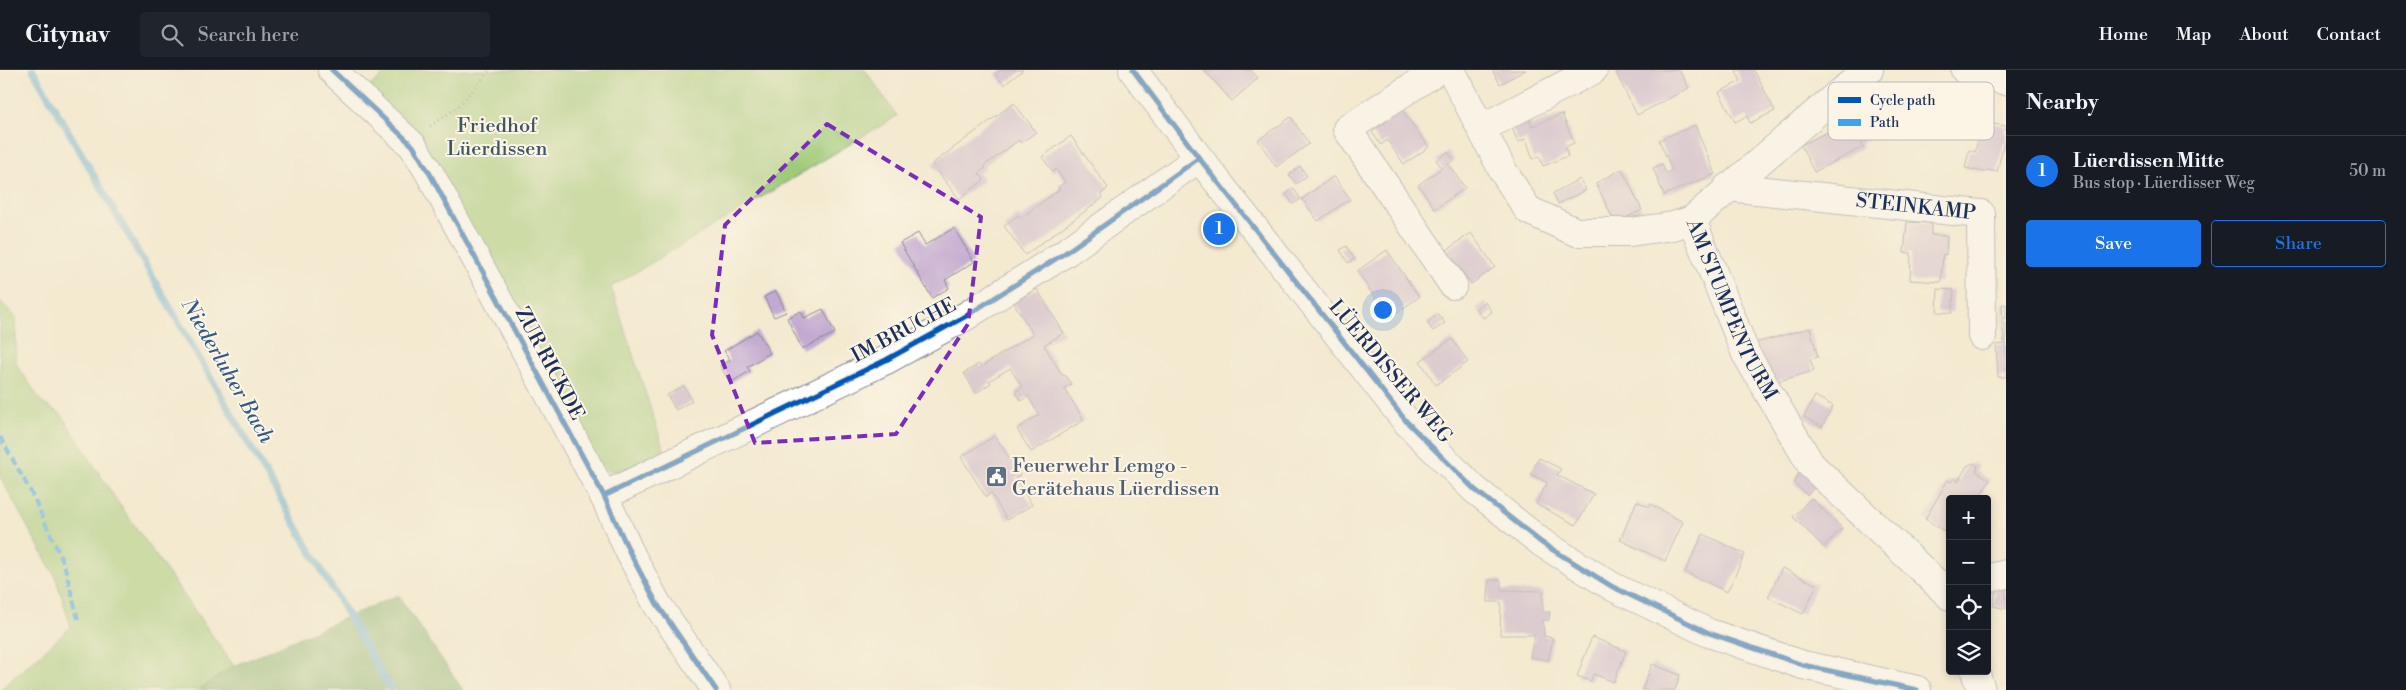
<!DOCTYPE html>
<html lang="en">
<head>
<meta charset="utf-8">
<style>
	body { margin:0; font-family:"Libre Bodoni",serif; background:#20242c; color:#f1f3f6 }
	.controls { position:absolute; right:15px; bottom:15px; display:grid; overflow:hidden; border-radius:5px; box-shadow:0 2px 8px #0003 }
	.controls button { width:45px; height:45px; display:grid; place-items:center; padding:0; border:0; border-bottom:1px solid #363941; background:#171b24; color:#f1f3f6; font:25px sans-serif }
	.you { position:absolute; left:1382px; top:239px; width:18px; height:18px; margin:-12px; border:4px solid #fff; border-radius:50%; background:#1a73e8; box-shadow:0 0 0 8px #1a73e833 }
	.badge { display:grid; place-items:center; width:32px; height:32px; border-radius:50%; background:#1a73e8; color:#fff; font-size:16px; font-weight:700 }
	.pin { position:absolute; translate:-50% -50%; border:2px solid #fff; box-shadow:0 1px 5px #0006 }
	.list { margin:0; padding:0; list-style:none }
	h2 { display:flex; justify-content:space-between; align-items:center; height:65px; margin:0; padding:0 20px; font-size:21px }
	h2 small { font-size:16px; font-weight:400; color:#9ea1a6 }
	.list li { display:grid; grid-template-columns:32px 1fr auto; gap:15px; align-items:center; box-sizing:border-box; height:70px; padding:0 20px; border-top:1px solid #363941 }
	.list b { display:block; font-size:19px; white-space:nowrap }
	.list p { margin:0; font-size:16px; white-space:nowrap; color:#9ea1a6 }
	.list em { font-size:16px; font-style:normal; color:#9ea1a6 }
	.actions { display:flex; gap:10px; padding:15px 20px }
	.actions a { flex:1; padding:11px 0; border:1px solid #1a73e8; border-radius:5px; text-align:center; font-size:18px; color:#1a73e8 }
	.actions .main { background:#1a73e8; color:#fff }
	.icon { flex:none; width:28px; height:28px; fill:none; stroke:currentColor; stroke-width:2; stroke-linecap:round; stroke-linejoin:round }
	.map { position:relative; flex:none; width:2006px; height:620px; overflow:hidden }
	header { display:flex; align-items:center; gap:30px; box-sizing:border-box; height:70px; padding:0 25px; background:#171b24; border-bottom:1px solid #363941 }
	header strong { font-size:24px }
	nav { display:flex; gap:28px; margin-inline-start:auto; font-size:18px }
	.search { width:350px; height:45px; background:#20242c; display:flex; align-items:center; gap:12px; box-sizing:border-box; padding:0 18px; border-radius:5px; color:#9ea1a6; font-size:19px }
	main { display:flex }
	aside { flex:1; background:#171b24 }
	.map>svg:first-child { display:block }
	.green { fill:#9fca77; stroke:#5d7c6a }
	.forest { fill:#7fae68; stroke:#4d6e63 }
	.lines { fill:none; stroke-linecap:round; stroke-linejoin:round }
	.stream { stroke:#5eaad7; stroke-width:7 }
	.building { fill:#c2a9d0 }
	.minor-casing { stroke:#878c97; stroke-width:30 }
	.major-casing { stroke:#878c97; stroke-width:30 }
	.path { stroke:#878c97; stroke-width:3; stroke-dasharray:1 4; stroke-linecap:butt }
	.minor { stroke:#fff; stroke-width:28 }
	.major { stroke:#fff; stroke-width:28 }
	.quiet { stroke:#3da3ed; stroke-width:4; stroke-dasharray:8 4; stroke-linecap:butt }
	.cycleway-casing { stroke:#fcf5e5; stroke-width:8 }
	.cycleway { stroke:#0057b8; stroke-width:5 }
	.marked { fill:none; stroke:#7b2cbf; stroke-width:4; stroke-dasharray:10 6; stroke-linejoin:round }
	.labels { text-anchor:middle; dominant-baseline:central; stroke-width:4; stroke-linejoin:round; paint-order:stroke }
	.park-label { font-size:20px; fill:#3c5664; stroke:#fcf5e5 }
	.street-label { font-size:20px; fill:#1b2f5e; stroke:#fcf5e5 }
	.service-label { font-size:20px; fill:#4e5e75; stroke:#fcf5e5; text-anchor:start }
	.water-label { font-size:21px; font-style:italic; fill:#325a88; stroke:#fcf5e5 }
	.key { fill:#fcf5e5; stroke:#b8babc; stroke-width:1 }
	.key-label { font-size:14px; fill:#1b2f5e }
</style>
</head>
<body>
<header>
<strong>Citynav</strong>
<div class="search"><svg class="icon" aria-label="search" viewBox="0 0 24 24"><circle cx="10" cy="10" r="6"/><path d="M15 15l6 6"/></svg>Search here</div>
<nav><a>Home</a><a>Map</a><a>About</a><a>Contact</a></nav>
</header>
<main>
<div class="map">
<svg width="2006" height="620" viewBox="0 0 2006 620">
	<rect width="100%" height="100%" fill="#fcf5e5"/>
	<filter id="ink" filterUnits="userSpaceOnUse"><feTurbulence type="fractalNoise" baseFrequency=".02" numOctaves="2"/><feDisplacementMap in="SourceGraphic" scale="10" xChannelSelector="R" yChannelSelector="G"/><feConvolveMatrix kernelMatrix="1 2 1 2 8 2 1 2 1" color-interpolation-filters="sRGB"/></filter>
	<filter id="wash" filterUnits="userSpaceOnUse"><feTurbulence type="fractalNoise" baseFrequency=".0096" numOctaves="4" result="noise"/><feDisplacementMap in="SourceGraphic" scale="20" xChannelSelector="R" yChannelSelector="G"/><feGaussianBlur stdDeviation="1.12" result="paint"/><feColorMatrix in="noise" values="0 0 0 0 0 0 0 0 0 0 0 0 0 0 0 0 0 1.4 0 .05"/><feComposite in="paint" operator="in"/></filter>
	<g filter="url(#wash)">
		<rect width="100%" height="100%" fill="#f3ead0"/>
		<!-- green -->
		<g class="green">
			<polygon points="390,0 865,0 897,46 611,217 664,380 625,402 607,401 595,389 366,19"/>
			<polygon points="0,231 16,247 16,293 42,333 61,344 117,431 234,596 199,620 0,620 71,557 55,506 0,407"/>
		</g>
		<!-- forest -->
		<polygon class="forest" points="398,525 463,620 199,620 234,596"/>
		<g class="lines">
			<!-- stream -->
			<polyline class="stream" points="33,0 391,620"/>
		</g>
		<g id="blocks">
			<!-- building -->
			<g class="building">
				<polygon points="1001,0 1023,0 1004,15 995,4"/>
				<polygon points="1204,0 1251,0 1258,8 1232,31"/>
				<polygon points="1492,0 1526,0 1500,14"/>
				<polygon points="1622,0 1679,0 1689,18 1637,45 1616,3"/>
				<polygon points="1738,0 1754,0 1775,41 1750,53 1747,46 1735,52 1719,22 1741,11 1736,1"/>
				<polygon points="1014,33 1036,62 1021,73 1019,70 984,96 986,98 979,103 984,110 959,129 932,94"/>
				<polygon points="1402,40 1429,77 1404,94 1387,70 1381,75 1372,62"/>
				<polygon points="1854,40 1869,69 1861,73 1863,77 1814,102 1801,75 1832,60 1828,53"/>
				<polygon points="1562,44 1574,73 1565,77 1568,86 1543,96 1539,86 1533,89 1526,69 1518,72 1510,53 1527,46 1532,56"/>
				<polygon points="1291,47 1309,74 1276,97 1258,70"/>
				<polygon points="1982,52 2006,56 2006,72 2004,72 1997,102 1987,100 1984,102 1965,98 1969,80 1975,82"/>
				<polygon points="1695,55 1715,104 1664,125 1653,98 1662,94 1666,103 1672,100 1659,70"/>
				<polygon points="1071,66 1108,118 1101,124 1103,128 1025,185 1004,156 1018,145 1021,148 1060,119 1058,117 1065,112 1056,99 1053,102 1042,87"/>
				<polygon points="1448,82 1454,90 1448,94 1465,118 1435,139 1418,115 1442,98 1436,90"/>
				<polygon points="1300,96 1307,106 1296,114 1289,105"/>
				<polygon points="1622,99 1642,140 1615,153 1596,113"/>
				<polygon points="1334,106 1350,129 1318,151 1302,129"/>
				<polygon points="1580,109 1586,120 1558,134 1553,123"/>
				<polygon points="1293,118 1301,129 1293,134 1286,124"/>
				<polygon points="1907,152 1931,153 1931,165 1947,166 1946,185 1943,184 1941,212 1910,210 1911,183 1904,183"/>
				<polygon points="954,158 974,192 945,210 949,218 932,228 900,173 918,163 925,175"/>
				<polygon points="1471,163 1495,197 1471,214 1447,180"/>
				<polygon points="1346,176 1355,189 1348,193 1340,180"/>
				<polygon points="1387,180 1419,227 1389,248 1357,201"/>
				<polygon points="1037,219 1064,263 1044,275 1063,306 1065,305 1071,314 1064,318 1084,350 1031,382 1017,359 1039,345 1028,326 1021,331 1015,322 1022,317 1010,298 989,311 991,313 976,323 964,303 979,294 981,297 1033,264 1014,233"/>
				<polygon points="1938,219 1954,220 1952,243 1937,242"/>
				<polygon points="776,221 786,242 774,247 764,227"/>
				<polygon points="1485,232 1492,242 1483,248 1476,238"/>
				<polygon points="2002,234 2006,234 2006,272 2004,272"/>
				<polygon points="823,239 835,263 802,279 787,248 801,241 804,248"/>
				<polygon points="1438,244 1445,253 1433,261 1427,253"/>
				<polygon points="1810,258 1818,287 1810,289 1814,301 1768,314 1755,273"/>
				<polygon points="757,261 770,283 747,297 750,301 730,313 720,296 730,290 724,281"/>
				<polygon points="1452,269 1468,292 1436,315 1420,291"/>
				<polygon points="2006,274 2006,307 1998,307 1996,275"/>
				<polygon points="684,316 692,331 676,340 667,325"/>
				<polygon points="1815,326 1833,336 1822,357 1804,347"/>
				<polygon points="995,366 1020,405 1015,408 1032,435 1007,450 991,423 986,427 961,387"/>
				<polygon points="1539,388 1561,399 1557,405 1594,424 1576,455 1536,434 1547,413 1531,404"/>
				<polygon points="1804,392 1822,409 1807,425 1794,413"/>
				<polygon points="1974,393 1978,396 1976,401 1990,410 1978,429 1950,429 1950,465 1925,449 1948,410 1951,412 1954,408 1958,411 1967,396"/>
				<polygon points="1811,428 1842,458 1824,477 1793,447"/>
				<polygon points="1637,431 1649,437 1650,434 1683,452 1665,491 1620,470"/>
				<polygon points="1703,464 1745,484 1727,522 1685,502"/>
				<polygon points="1782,498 1817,515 1803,544 1768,527"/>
				<polygon points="1489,510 1501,510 1501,520 1543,521 1543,542 1550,542 1549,550 1543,550 1544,566 1553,568 1548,590 1530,587 1535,565 1500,565 1501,532 1488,532"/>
				<polygon points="1997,516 2006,516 2006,539 1993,536"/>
				<polygon points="1592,567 1626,581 1614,612 1593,604 1591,611 1577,606"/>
				<polygon points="1652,594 1680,605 1675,620 1642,620"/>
			</g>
		</g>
	</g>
	<g filter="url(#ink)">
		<use href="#blocks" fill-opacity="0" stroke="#878c97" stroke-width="1"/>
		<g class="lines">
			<defs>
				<g id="minor">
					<polyline points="332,0 413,76 430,104 604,426 630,483 657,534 716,620"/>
					<polyline points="1438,0 1347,59 1453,215"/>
					<polyline points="1451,0 1503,101 1528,140 1576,162 1630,162 1673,156 1692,150 1839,23 1869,0"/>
					<polyline points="1965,0 2006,11"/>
					<polyline points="1482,58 1593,0"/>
					<path id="s1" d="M1728 117 1981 144 1982 266"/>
					<path id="s2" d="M1692 150 1746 284 1811 395 1950 526"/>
					<polyline points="604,426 886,290 966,246 1065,183 1199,88"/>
					<polyline points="1987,509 2006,504"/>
					<polyline points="1975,601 1981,620"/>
				</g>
				<polyline id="major" points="1133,0 1199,88 1406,351 1474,419 1542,473 1613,517 1709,563 1803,595 1917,620"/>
			</defs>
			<!-- minor casing -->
			<use href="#minor" class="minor-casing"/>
			<!-- major casing -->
			<use href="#major" class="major-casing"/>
			<!-- path -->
			<polyline class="path" points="430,56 458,37 490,0"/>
			<!-- minor -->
			<use href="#minor" class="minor"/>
			<!-- major -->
			<use href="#major" class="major"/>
			<!-- quiet -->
			<polyline class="quiet" points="0,367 31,422 64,494 78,549"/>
			<defs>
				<g id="cycleway">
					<polyline points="332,0 413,76 430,104 604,426 630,483 657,534 716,620"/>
					<polyline points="1133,0 1199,88 1406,351 1474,419 1542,473 1613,517 1709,563 1803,595 1917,620"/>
					<polyline points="604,426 886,290 966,246 1065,183 1199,88"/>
				</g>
			</defs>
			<!-- cycleway casing -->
			<use href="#cycleway" class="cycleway-casing"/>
			<!-- cycleway -->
			<use href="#cycleway" class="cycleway"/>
		</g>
	</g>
	<!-- marked area -->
	<path d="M0 0H2006V620H0ZM827 54 981 147 968 254 896 364 755 373 712 265 725 155Z" fill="#f3ead0" fill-opacity=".55" fill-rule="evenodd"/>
	<path class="marked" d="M827 54 981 147 968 254 896 364 755 373 712 265 725 155Z"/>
	<!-- icons -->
	<defs>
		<symbol id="civic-square" viewBox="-11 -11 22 22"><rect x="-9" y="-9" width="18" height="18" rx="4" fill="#5c6f8a" stroke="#fcf5e5"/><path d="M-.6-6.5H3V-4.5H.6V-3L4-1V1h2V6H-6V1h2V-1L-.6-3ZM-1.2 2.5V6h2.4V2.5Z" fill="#fff"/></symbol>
	</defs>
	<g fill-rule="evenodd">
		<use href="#civic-square" x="984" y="394" width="25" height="25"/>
	</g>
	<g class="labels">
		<!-- park labels -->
		<g class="park-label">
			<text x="497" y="56">Friedhof<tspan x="497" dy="23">Lüerdissen</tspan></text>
		</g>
		<!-- street labels -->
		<g class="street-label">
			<text stroke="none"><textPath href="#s1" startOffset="189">STEINKAMP</textPath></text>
			<text stroke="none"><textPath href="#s2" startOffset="98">AM STUMPENTURM</textPath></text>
			<text transform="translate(904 261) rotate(-28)">IM BRUCHE</text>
			<text transform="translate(549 294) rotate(62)">ZUR RICKDE</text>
			<text transform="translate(1390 302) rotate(50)">LÜERDISSER WEG</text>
		</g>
		<!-- service labels -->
		<g class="service-label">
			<text x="1012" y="396">Feuerwehr Lemgo -<tspan x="1012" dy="23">Gerätehaus Lüerdissen</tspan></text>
		</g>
		<!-- water labels -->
		<g class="water-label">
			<text transform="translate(227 301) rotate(60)">Niederluher Bach</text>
		</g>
	</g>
	<!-- legend -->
	<rect x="1828" y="12" width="166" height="58" rx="8" class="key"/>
	<rect x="1838" y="27" width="23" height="6" fill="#0057b8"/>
	<rect x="1838" y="49" width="23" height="7" fill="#3da3ed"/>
	<g class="key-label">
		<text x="1870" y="35">Cycle path</text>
		<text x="1870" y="57">Path</text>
	</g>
</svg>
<div class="controls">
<button>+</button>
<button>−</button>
<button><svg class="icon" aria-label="locate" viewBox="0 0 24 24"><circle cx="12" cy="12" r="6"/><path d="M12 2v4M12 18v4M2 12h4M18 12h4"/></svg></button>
<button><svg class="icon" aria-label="layers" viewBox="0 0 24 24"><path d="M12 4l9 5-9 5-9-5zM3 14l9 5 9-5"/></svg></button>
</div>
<div class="you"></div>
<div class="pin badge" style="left:1219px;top:159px">1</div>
</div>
<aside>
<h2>Nearby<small></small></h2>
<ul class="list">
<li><span class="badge">1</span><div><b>Lüerdissen Mitte</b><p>Bus stop · Lüerdisser Weg</p></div><em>50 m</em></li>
</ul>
<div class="actions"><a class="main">Save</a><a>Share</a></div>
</aside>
</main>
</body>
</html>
